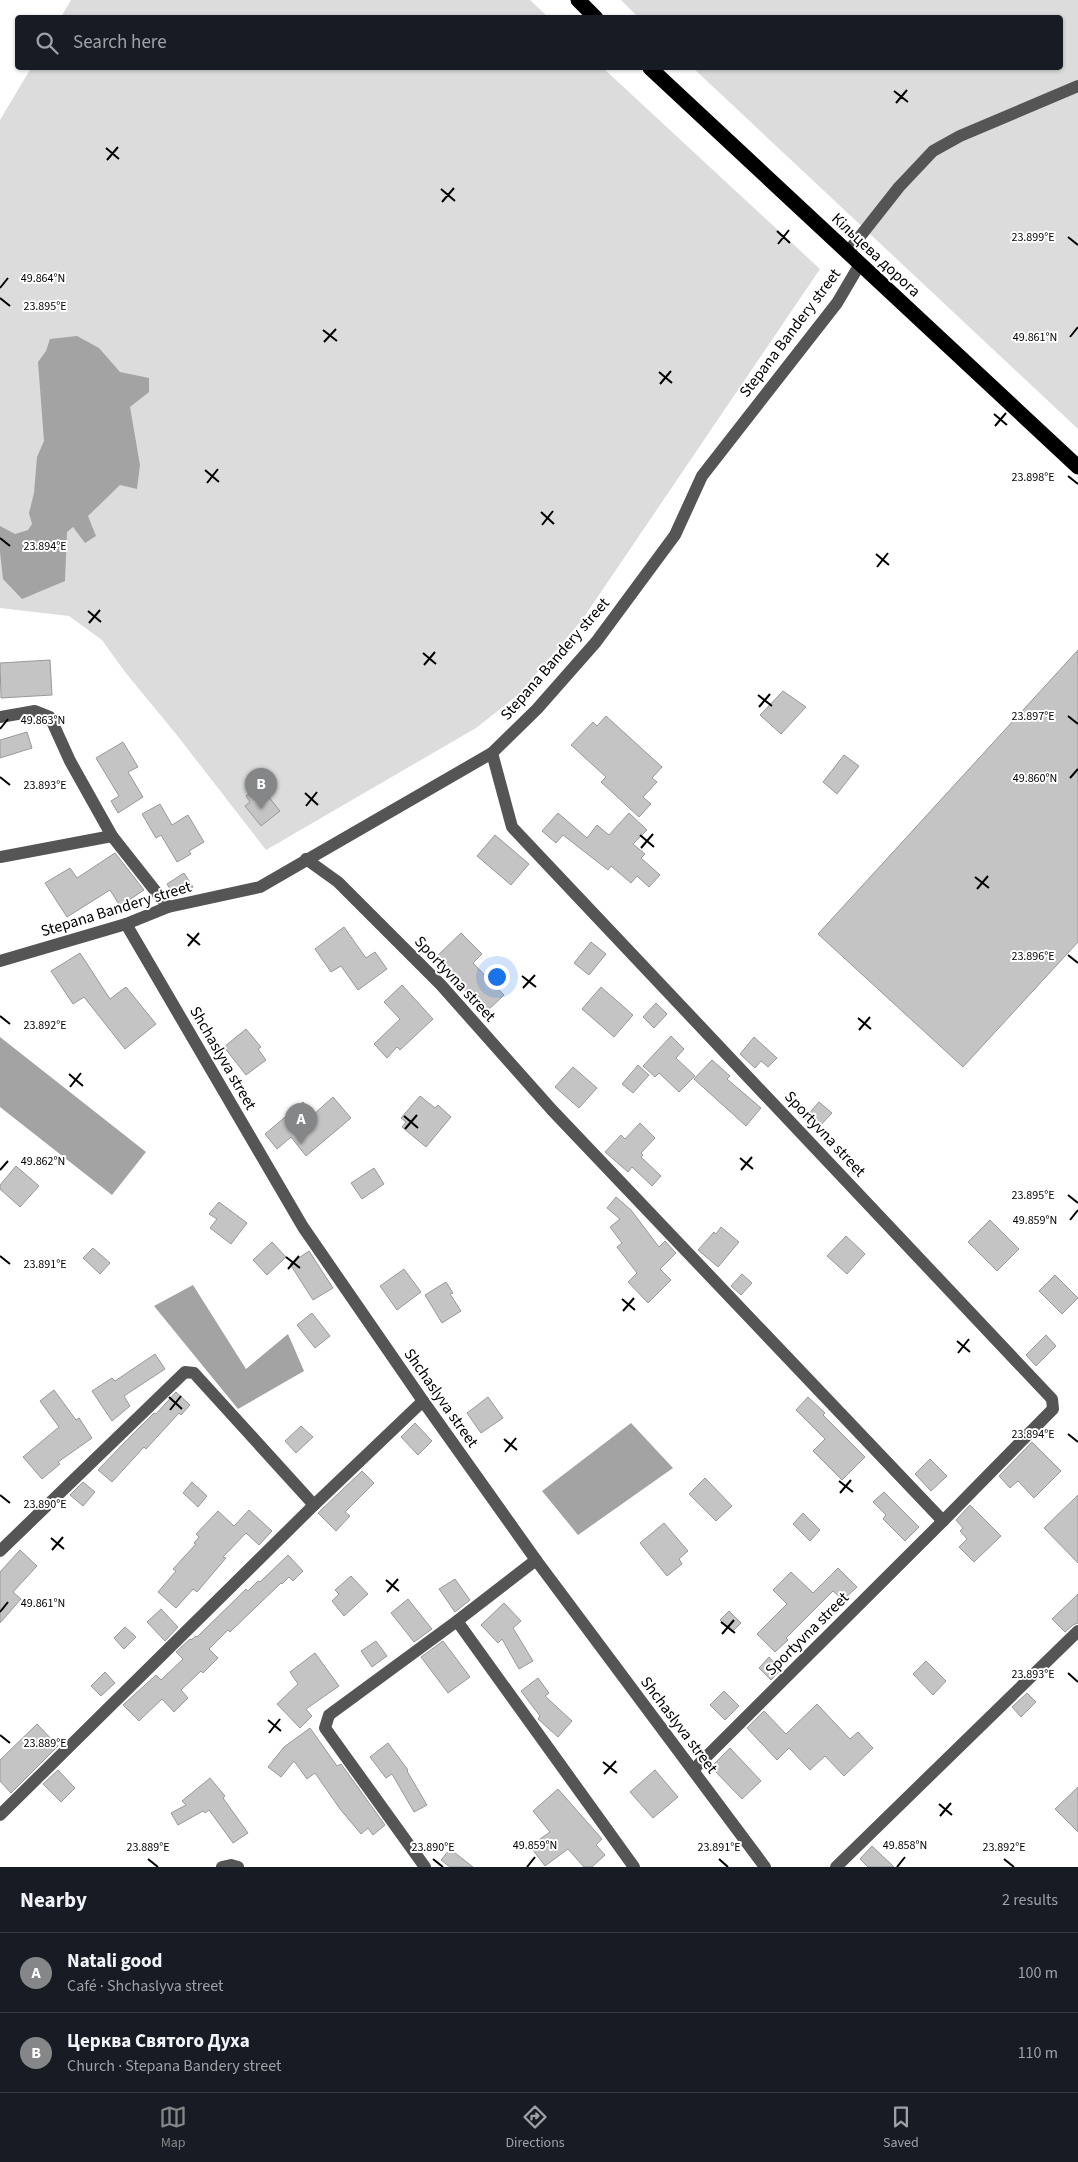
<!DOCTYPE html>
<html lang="en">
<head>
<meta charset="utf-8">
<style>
	body { margin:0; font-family:"Source Sans 3",sans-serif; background:#242831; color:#f1f3f6 }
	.you { position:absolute; left:496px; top:976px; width:18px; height:18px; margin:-12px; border:4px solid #fff; border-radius:50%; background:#1a73e8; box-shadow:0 0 0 8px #1a73e833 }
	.badge { display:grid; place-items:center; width:32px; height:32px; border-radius:50%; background:#858687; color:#fff; font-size:16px; font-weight:700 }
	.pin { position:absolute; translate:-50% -41px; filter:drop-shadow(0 1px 2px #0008) }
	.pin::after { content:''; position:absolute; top:26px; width:18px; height:15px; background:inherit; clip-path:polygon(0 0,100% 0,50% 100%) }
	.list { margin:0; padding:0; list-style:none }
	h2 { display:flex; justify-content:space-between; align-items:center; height:65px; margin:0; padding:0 20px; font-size:21px }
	h2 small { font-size:16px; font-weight:400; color:#9ea1a6 }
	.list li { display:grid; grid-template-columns:32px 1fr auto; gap:15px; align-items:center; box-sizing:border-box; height:80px; padding:0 20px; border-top:1px solid #363941 }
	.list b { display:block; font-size:19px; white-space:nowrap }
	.list p { margin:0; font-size:16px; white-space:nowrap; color:#9ea1a6 }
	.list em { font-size:16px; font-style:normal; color:#9ea1a6 }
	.icon { flex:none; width:28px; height:28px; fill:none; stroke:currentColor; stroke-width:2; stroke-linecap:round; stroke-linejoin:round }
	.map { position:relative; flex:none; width:1078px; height:1867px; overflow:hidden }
	.search { position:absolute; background:#171b24; box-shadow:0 1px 4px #0004; left:15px; right:15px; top:15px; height:55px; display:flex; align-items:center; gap:12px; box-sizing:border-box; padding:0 18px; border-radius:5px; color:#9ea1a6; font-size:19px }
	.sheet { height:225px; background:#171b24 }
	nav { display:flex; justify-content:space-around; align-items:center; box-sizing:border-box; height:70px; border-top:1px solid #363941; background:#171b24; font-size:14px; color:#9ea1a6 }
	nav a { display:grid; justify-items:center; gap:2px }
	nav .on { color:#858687 }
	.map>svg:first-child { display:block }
	.green { fill:#dcdcdc }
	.water { fill:#a3a3a3 }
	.building { fill:#c4c4c4; stroke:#999 }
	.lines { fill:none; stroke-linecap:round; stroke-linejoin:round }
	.minor { stroke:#555; stroke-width:12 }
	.highway { stroke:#000; stroke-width:15 }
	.ticks { fill:none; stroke:#000; stroke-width:2 }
	.labels { text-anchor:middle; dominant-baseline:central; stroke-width:4; stroke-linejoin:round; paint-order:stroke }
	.street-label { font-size:16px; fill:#000; stroke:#fff }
	.ticks-label { font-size:12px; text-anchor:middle; fill:#000; stroke:#fff; stroke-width:4; stroke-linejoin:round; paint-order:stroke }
</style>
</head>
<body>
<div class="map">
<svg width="1078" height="1867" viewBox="0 0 1078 1867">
	<rect width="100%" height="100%" fill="#fff"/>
	<!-- green -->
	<g class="green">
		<polygon points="71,0 530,0 548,17 61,17"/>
		<polygon points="621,0 1078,0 1078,429 693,68 1060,68 1060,18 639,18"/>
		<polygon points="31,68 603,68 820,269 582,620 518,695 476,728 266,850 176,734 125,672 102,640 69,616 0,608 0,120"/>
	</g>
	<!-- water -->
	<g class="water">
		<polygon points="77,336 99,348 120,372 149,378 149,392 130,407 140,465 137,489 120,485 88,516 96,536 85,543 73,527 67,532 65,581 22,599 3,579 0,552 0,526 15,534 28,530 32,524 29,513 34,493 37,457 44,441 38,362 46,351 50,339"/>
		<polygon points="0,1037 146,1152 112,1195 0,1107"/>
		<polygon points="193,1285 246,1369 288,1334 304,1371 238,1409 154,1306"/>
		<polygon points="631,1423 673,1468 578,1535 542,1491"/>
	</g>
	<!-- building -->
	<g class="building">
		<polygon points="1078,650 1078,942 963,1067 818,934"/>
		<polygon points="50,660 52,695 1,698 0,663"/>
		<polygon points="783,691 806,707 781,734 760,715"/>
		<polygon points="606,716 662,767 652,778 657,782 643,797 651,804 639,817 601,782 606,777 571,745 593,722 597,726"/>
		<polygon points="27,732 32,748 0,758 0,740"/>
		<polygon points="123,742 138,767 128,772 143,797 118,813 111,801 119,796 96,758"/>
		<polygon points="844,755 859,766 837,794 823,782"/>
		<polygon points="260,786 280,811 261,826 245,806 250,802 246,796"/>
		<polygon points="160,804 172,825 188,815 204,842 189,851 191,854 177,862 161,835 156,838 142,814"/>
		<polygon points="558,813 587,838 597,825 609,835 629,813 647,830 633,844 645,854 641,858 660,875 649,887 637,876 631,883 611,866 608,870 563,835 556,843 542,831"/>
		<polygon points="495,835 529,864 511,885 477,856"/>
		<polygon points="115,853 144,890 120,906 110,890 67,917 45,883 70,868 77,878"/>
		<polygon points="184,873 193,887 175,897 167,884"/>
		<polygon points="344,927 366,958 375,952 387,969 358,990 341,966 331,972 315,949"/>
		<polygon points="461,933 482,954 473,963 504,995 486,1012 434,959"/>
		<polygon points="591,942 606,954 589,975 574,963"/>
		<polygon points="80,953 110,999 126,987 156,1024 125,1049 84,997 73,1004 51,971"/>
		<polygon points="402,985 433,1019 400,1050 397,1047 387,1058 374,1044 400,1019 384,1002"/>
		<polygon points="601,987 633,1015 614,1037 582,1009"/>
		<polygon points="656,1003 667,1014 654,1028 643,1017"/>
		<polygon points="246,1029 261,1047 258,1049 266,1060 246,1075 224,1047"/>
		<polygon points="671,1036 684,1049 676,1058 695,1076 679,1092 659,1073 655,1077 643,1066"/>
		<polygon points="754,1037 777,1058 768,1067 761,1061 755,1068 740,1054"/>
		<polygon points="712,1060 730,1076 727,1079 761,1108 746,1126 694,1079"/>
		<polygon points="638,1065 649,1075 633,1093 622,1084"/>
		<polygon points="573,1067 597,1088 579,1108 555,1087"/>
		<polygon points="420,1096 435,1108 438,1105 451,1117 426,1147 402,1127 406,1122 401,1118"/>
		<polygon points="333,1097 351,1118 306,1156 291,1137 277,1149 265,1134 303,1102 314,1114"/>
		<polygon points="819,1102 832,1113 816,1130 804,1119"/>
		<polygon points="640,1123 655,1138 641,1153 643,1155 641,1157 661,1176 652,1186 632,1167 628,1172 605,1152 621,1135 625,1139"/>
		<polygon points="16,1166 39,1186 20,1207 0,1189 0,1185"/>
		<polygon points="374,1168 384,1184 362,1199 351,1183"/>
		<polygon points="616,1197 631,1210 659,1247 665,1241 676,1253 660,1269 671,1280 648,1303 628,1282 637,1273 617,1247 622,1243 610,1227 620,1219 607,1208"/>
		<polygon points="219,1202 247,1223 231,1244 210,1228 217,1219 209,1214"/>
		<polygon points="990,1220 1019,1249 997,1271 968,1242"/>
		<polygon points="721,1227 739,1242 718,1267 698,1250 714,1232 716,1234"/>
		<polygon points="846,1236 865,1254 847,1274 827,1256"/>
		<polygon points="272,1242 286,1257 267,1275 253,1260"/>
		<polygon points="93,1248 110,1263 100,1274 83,1258"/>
		<polygon points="309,1251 333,1288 313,1300 290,1264"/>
		<polygon points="404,1269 421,1292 397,1310 380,1286"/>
		<polygon points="742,1274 752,1283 741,1295 731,1286"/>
		<polygon points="1055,1275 1078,1298 1062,1314 1039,1291"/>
		<polygon points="446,1282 453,1293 450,1294 461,1311 442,1323 425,1295"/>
		<polygon points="312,1313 330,1336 315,1348 297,1325"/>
		<polygon points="1046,1335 1056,1346 1036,1366 1026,1355"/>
		<polygon points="155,1354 165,1369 124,1396 130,1406 112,1421 92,1391 112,1378 115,1381"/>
		<polygon points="54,1390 76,1420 79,1418 92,1438 58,1462 60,1464 42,1479 23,1457 59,1427 40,1401"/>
		<polygon points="176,1392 190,1405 181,1415 179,1413 146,1449 144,1447 112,1482 98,1470 123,1444 154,1413 156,1414"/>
		<polygon points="488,1397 503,1418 481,1433 467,1413"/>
		<polygon points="808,1397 825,1413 823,1415 865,1457 842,1480 813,1451 825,1439 796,1410"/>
		<polygon points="415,1423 432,1441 418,1455 401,1437"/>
		<polygon points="301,1426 313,1437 296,1453 285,1441"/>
		<polygon points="1032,1442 1061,1471 1034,1498 1018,1481 1010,1488 999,1476"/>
		<polygon points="930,1459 947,1476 931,1491 915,1474"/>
		<polygon points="362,1471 374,1483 345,1512 350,1516 336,1531 318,1513"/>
		<polygon points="705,1478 732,1506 716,1521 689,1494"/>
		<polygon points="83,1482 95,1492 83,1506 70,1495"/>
		<polygon points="192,1482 207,1496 198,1507 183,1493"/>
		<polygon points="884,1492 919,1527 905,1541 883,1519 886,1515 873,1502"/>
		<polygon points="1078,1495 1078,1563 1044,1528"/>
		<polygon points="970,1505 1001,1536 974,1562 959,1547 967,1539 960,1531 963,1528 956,1520"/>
		<polygon points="249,1510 272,1531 259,1545 246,1533 223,1557 226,1558 197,1592 193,1589 176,1608 158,1592 176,1571 173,1569 196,1544 194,1543 199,1537 196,1534 218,1511 234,1526"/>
		<polygon points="803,1513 820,1530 810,1541 793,1524"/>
		<polygon points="664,1523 688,1551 679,1559 682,1564 667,1576 640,1543"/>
		<polygon points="20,1550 37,1566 13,1592 21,1599 0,1623 0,1572"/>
		<polygon points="288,1555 303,1571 293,1581 289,1577 282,1584 281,1583 230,1632 228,1630 209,1649 218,1658 203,1673 201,1671 181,1690 188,1698 174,1712 162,1699 139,1721 123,1705 156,1675 161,1680 183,1659 176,1652 190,1639 191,1640 196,1636 197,1637 246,1589 248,1591 258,1581 260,1582"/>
		<polygon points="838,1568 857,1587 843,1600 833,1591 786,1638 788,1640 775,1652 757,1634 787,1604 773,1590 791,1572 813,1593"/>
		<polygon points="351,1576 368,1594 344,1616 332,1601 339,1594 335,1590"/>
		<polygon points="455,1579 470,1600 455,1612 439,1589"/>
		<polygon points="1078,1594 1078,1623 1073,1625 1065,1632 1052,1619"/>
		<polygon points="408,1599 432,1629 414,1642 391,1613"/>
		<polygon points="504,1603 521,1621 513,1628 533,1661 519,1669 502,1639 498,1643 481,1625"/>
		<polygon points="161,1609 178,1627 165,1641 147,1622"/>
		<polygon points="729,1611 741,1623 732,1632 720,1620"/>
		<polygon points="125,1627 136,1637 124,1649 114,1638"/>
		<polygon points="376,1641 387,1656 372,1667 361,1651"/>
		<polygon points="443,1641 470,1677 448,1693 421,1657"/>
		<polygon points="315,1653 339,1686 306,1709 312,1716 300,1728 277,1704 298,1684 290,1672"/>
		<polygon points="769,1657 781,1670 771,1680 759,1668"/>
		<polygon points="926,1661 946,1681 933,1695 913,1674"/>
		<polygon points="105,1672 115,1683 101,1696 91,1686"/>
		<polygon points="538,1678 549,1693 545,1696 572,1721 558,1737 538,1719 540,1716 521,1691"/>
		<polygon points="724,1691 739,1706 725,1720 710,1705"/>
		<polygon points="1027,1693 1036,1702 1021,1717 1012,1707"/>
		<polygon points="817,1704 850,1739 858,1732 873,1748 844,1776 825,1756 810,1770 789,1748 777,1760 747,1728 764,1711 786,1734"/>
		<polygon points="37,1724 58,1746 11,1793 0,1781 0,1760"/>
		<polygon points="310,1728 337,1766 341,1764 385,1825 373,1835 368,1828 361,1834 340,1809 315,1773 307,1779 294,1761 281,1777 268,1767 284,1747"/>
		<polygon points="388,1743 408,1770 407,1771 427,1805 414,1812 392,1774 386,1778 370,1757"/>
		<polygon points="730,1748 761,1781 742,1799 711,1767"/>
		<polygon points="58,1770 75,1788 61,1802 43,1784"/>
		<polygon points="655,1770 678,1797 653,1818 630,1792"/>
		<polygon points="210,1778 225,1796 223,1798 248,1833 233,1843 209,1810 205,1813 203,1811 178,1825 171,1813 186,1805 182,1801"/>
		<polygon points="1078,1787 1078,1832 1055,1809"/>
		<polygon points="558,1789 602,1839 596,1845 605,1855 592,1867 584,1867 568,1849 545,1866 530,1846 550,1832 533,1811"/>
		<polygon points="872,1846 894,1867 868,1867 860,1859"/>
		<polygon points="450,1849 473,1867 450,1867 441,1860"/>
	</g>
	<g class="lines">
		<!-- minor -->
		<g class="minor">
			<polyline points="847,253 899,187 933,151 960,136 1078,86"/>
			<polyline points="0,717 35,711 50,717 70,761 112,836 168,907"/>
			<polyline points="492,753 512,827 1052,1399 1053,1409 943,1521 693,1770"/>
			<polyline points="0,857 112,836"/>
			<polyline points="306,859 338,882 441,985 552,1110 943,1521"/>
			<polyline points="126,924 303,1227 423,1401 536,1560 765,1867"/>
			<polyline points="0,961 126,924 168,907 260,887 492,753 537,709 596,642 675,535 702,476 837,303 860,264"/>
			<polyline points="0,1551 185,1372 194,1373 314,1505"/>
			<polyline points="457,1621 634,1867"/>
			<polyline points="0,1815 314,1505 423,1401"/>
			<polyline points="222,1867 231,1865 238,1867"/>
			<polyline points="425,1867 325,1728 329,1715 457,1621 536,1560"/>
			<polyline points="836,1867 1078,1631"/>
		</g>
		<!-- highway -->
		<g class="highway">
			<polyline points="578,0 596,18"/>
			<polyline points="650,68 1078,467"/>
		</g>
	</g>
	<!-- ticks -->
	<path class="ticks" d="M894 91 908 102M896 103 907 90M106 148 119 159M107 160 118 147M441 189 455 201M442 202 454 188M777 231 790 243M1068 237 1078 245M778 244 789 230M0 288 8 278M0 298 10 306M323 330 337 341M1070 337 1078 327M324 342 336 329M659 372 672 383M660 384 671 371M994 414 1007 425M995 426 1006 413M205 470 219 482M1068 476 1078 484M207 483 218 469M541 512 554 524M542 525 553 511M0 538 10 546M876 554 889 565M877 567 888 553M88 611 101 622M89 623 100 610M423 653 436 664M424 665 435 652M758 695 772 706M759 707 770 694M1068 716 1078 724M0 729 8 719M0 777 10 785M1070 778 1078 769M305 793 318 805M306 806 317 792M640 835 654 847M641 848 653 834M975 877 989 888M977 889 988 876M187 934 200 945M188 946 199 933M1068 955 1078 963M522 976 536 987M523 988 535 975M0 1016 10 1024M858 1018 871 1029M859 1030 870 1017M69 1074 83 1086M70 1087 81 1073M404 1116 418 1128M405 1129 417 1115M740 1158 753 1169M0 1170 8 1161M741 1170 752 1157M1068 1195 1078 1203M1070 1220 1078 1210M0 1256 10 1264M286 1257 300 1268M288 1269 299 1256M622 1299 635 1310M623 1311 634 1298M957 1341 970 1352M958 1353 969 1339M169 1397 182 1409M170 1410 181 1396M1068 1434 1078 1442M504 1439 517 1450M505 1452 516 1438M839 1481 853 1492M840 1493 851 1480M0 1495 10 1503M51 1538 64 1549M52 1550 63 1537M386 1580 399 1591M387 1592 398 1579M0 1612 8 1602M721 1622 735 1633M722 1634 734 1620M1068 1673 1078 1682M268 1720 281 1731M269 1733 280 1719M0 1735 10 1743M603 1762 617 1773M604 1774 616 1761M939 1804 952 1815M940 1816 951 1803M148 1859 158 1867M433 1859 443 1867M719 1859 728 1867M1004 1859 1014 1867M527 1867 535 1857M897 1867 905 1857"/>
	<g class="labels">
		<!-- street labels -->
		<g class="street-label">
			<text transform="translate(876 255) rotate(43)">Кільцева дорога</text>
			<text transform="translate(790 333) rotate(-53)">Stepana Bandery street</text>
			<text transform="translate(555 659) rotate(-49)">Stepana Bandery street</text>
			<text transform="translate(116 909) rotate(-17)">Stepana Bandery street</text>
			<text transform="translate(455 979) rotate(47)">Sportyvna street</text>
			<text transform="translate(223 1058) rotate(60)">Shchaslyva street</text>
			<text transform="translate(825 1134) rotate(47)">Sportyvna street</text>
			<text transform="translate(441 1398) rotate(55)">Shchaslyva street</text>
			<text transform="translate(807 1634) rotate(-45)">Sportyvna street</text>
			<text transform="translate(679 1725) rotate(53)">Shchaslyva street</text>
		</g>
	</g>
	<g class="ticks-label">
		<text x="1033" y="241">23.899°E</text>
		<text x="43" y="282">49.864°N</text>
		<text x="45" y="310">23.895°E</text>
		<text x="1035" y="341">49.861°N</text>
		<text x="1033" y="481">23.898°E</text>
		<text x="45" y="550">23.894°E</text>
		<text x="1033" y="720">23.897°E</text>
		<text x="43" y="724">49.863°N</text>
		<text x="1035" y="782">49.860°N</text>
		<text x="45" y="789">23.893°E</text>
		<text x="1033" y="960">23.896°E</text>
		<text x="45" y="1029">23.892°E</text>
		<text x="43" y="1165">49.862°N</text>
		<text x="1033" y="1199">23.895°E</text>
		<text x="1035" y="1224">49.859°N</text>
		<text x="45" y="1268">23.891°E</text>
		<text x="1033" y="1438">23.894°E</text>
		<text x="45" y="1508">23.890°E</text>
		<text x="43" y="1607">49.861°N</text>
		<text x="1033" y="1678">23.893°E</text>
		<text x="45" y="1747">23.889°E</text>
		<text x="535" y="1849">49.859°N</text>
		<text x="905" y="1849">49.858°N</text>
		<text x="148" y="1851">23.889°E</text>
		<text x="433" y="1851">23.890°E</text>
		<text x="719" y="1851">23.891°E</text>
		<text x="1004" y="1851">23.892°E</text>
	</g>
</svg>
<div class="you"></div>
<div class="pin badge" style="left:301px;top:1144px">A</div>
<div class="pin badge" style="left:261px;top:809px">B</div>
<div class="search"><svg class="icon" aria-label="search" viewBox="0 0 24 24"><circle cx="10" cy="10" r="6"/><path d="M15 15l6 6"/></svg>Search here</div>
</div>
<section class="sheet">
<h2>Nearby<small>2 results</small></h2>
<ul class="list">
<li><span class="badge">A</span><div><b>Natali good</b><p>Café · Shchaslyva street</p></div><em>100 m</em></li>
<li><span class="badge">B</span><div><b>Церква Святого Духа</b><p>Church · Stepana Bandery street</p></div><em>110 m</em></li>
</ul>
</section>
<nav>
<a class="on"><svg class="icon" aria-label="map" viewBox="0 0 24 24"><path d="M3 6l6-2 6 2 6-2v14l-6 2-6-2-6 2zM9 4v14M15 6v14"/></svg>Map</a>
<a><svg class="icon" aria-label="directions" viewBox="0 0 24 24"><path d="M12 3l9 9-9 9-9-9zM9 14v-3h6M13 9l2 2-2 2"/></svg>Directions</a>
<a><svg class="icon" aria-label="saved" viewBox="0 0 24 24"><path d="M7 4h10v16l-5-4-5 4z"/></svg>Saved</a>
</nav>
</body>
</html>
